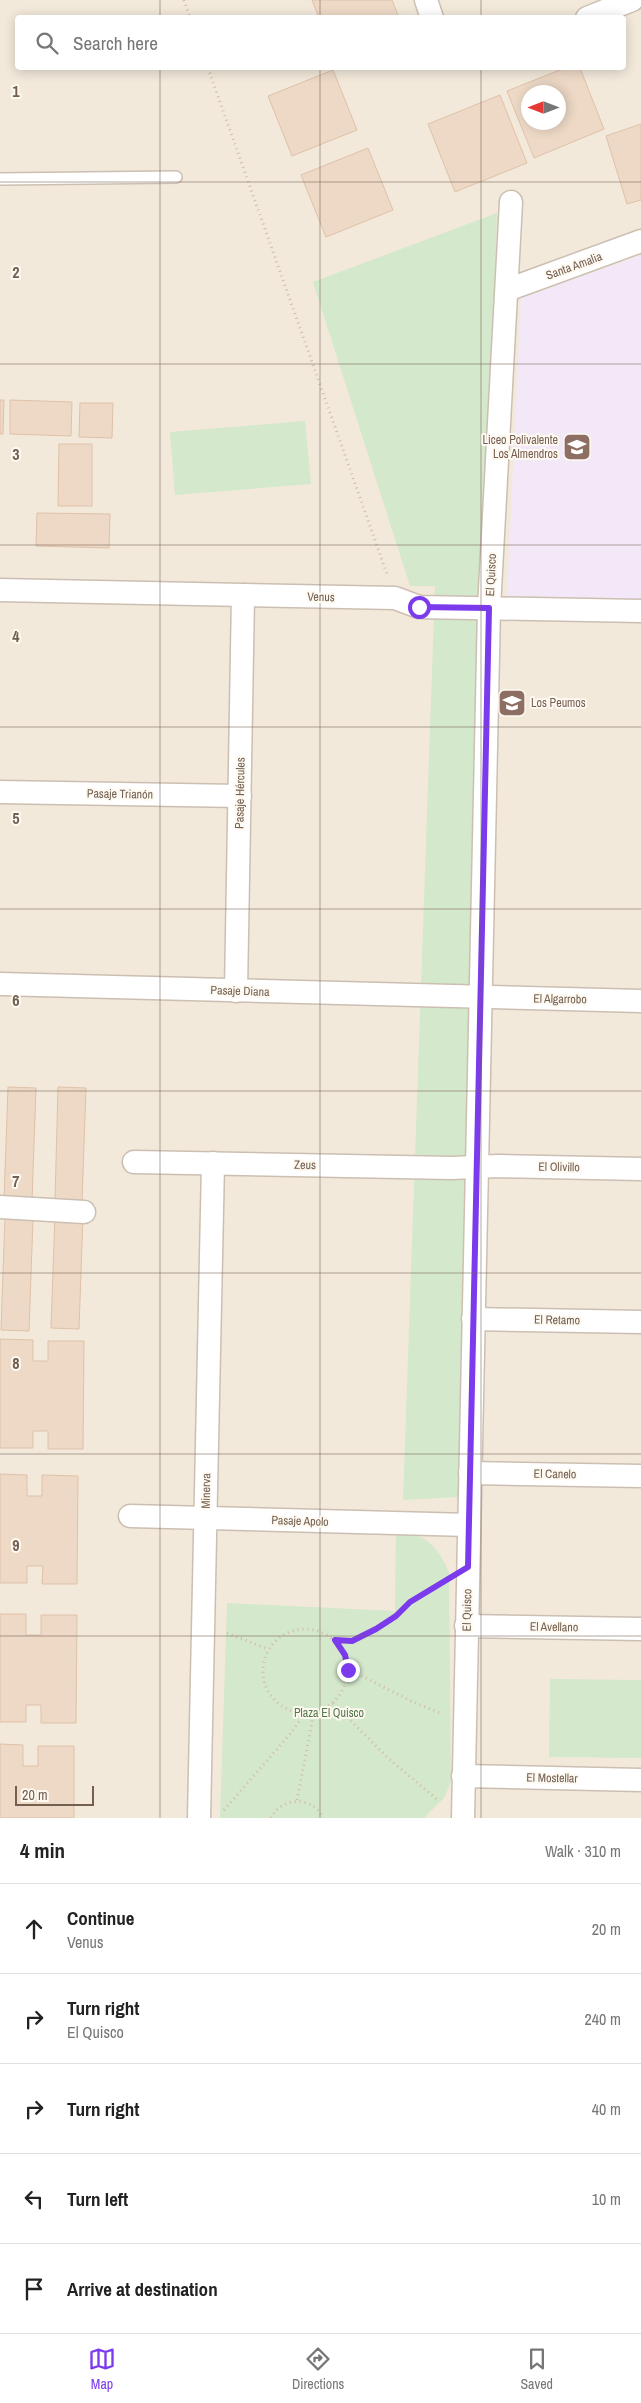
<!DOCTYPE html>
<html lang="en">
<head>
<meta charset="utf-8">
<style>
	body { margin:0; font-family:"Archivo Narrow",sans-serif; background:#f6f6f6; color:#222 }
	.compass { position:absolute; left:521px; top:85px; width:45px; height:45px; border-radius:50%; background:#fff; box-shadow:0 2px 12px #0003; rotate:270deg }
	.scale { position:absolute; left:15px; bottom:12px; width:79px; box-sizing:border-box; padding-left:5px; border:2px solid #746051; border-top:0; font-size:14px; line-height:18px; white-space:nowrap; color:#746051; -webkit-text-stroke:4px #fefaf2; paint-order:stroke }
	.stop { position:absolute; width:15px; height:15px; margin:-11px; border:4px solid #7c3aed; border-radius:50%; background:#fff }
	.stop.end { background:#7c3aed; border-color:#fff; box-shadow:0 1px 5px #0008 }
	.list { margin:0; padding:0; list-style:none }
	h2 { display:flex; justify-content:space-between; align-items:center; height:65px; margin:0; padding:0 20px; font-size:21px }
	h2 small { font-size:16px; font-weight:400; color:#767676 }
	.list li { display:grid; grid-template-columns:32px 1fr auto; gap:15px; align-items:center; box-sizing:border-box; height:90px; padding:0 20px; border-top:1px solid #e0e0e0 }
	.list b { display:block; font-size:19px; white-space:nowrap }
	.list p { margin:0; font-size:16px; white-space:nowrap; color:#767676 }
	.list em { font-size:16px; font-style:normal; color:#767676 }
	.icon { flex:none; width:28px; height:28px; fill:none; stroke:currentColor; stroke-width:2; stroke-linecap:round; stroke-linejoin:round }
	.map { position:relative; flex:none; width:641px; height:1818px; overflow:hidden }
	.search { position:absolute; background:#fff; box-shadow:0 2px 12px #0003; left:15px; right:15px; top:15px; height:55px; display:flex; align-items:center; gap:12px; box-sizing:border-box; padding:0 18px; border-radius:5px; color:#767676; font-size:19px }
	.sheet { height:515px; background:#fff }
	nav { display:flex; justify-content:space-around; align-items:center; box-sizing:border-box; height:70px; border-top:1px solid #e0e0e0; background:#fff; font-size:14px; color:#767676 }
	nav a { display:grid; justify-items:center; gap:2px }
	nav .on { color:#7c3aed }
	.map>svg:first-child { display:block }
	.residential { fill:#f2e9db; fill-rule:evenodd }
	.education { fill:#f3e8f8 }
	.green { fill:#d4e8cb }
	.building { fill:#eed9c6; stroke:#dfc1a8; fill-rule:evenodd }
	.lines { fill:none; stroke-linecap:round; stroke-linejoin:round }
	.lane-casing { stroke:#ccbfb2; stroke-width:14 }
	.street-casing { stroke:#ccbfb2; stroke-width:25 }
	.path { stroke:#d3bca9; stroke-width:3; stroke-dasharray:1 4; stroke-linecap:butt }
	.lane { stroke:#fff; stroke-width:11 }
	.street { stroke:#fff; stroke-width:22 }
	.route { stroke:#7c3aed; stroke-width:6 }
	.grid { fill:none; stroke:#746051; stroke-width:1; stroke-opacity:0.55 }
	.labels { text-anchor:middle; dominant-baseline:central; stroke-width:4; stroke-linejoin:round; paint-order:stroke }
	.street-label { font-size:12px; fill:#746051; stroke:#fefaf2 }
	.education-label { font-size:12px; fill:#785e54; stroke:#fefaf2; text-anchor:end }
	.park-label { font-size:12px; fill:#54784a; stroke:#fefaf2 }
	.grid-label { font-size:16px; text-anchor:middle; font-weight:bold; fill:#746051; stroke:#fefaf2; stroke-width:4; stroke-linejoin:round; paint-order:stroke }
</style>
</head>
<body>
<div class="map">
<svg width="641" height="1818" viewBox="0 0 641 1818">
	<rect width="100%" height="100%" fill="#fbf6ec"/>
	<!-- residential -->
	<path class="residential" d="M0 0H641V1818H0ZM18 18H624V68H18ZM528 92H558V122H528Z"/>
	<!-- education -->
	<polygon class="education" points="641,255 641,599 507,596 521,298"/>
	<!-- green -->
	<g class="green">
		<polygon points="497,213 458,1497 403,1500 435,586 410,586 313,282"/>
		<polygon points="305,421 311,484 175,495 170,432"/>
		<path d="M396 1531C428 1536 435 1543 449 1572L451 1782 444 1798 424 1818H220L227 1603 395 1611Z"/>
		<polygon points="550,1679 641,1680 641,1758 549,1757"/>
	</g>
	<!-- building -->
	<g class="building">
		<polygon points="312,0 392,0 399,18 319,18"/>
		<path d="M565 68H580L604 129 534 158 507 91ZM528 92H558V122H528Z"/>
		<polygon points="333,70 357,130 292,156 268,96"/>
		<polygon points="500,95 527,163 455,192 428,124"/>
		<polygon points="641,124 641,200 627,204 606,136"/>
		<polygon points="368,148 393,210 326,237 301,175"/>
		<polygon points="0,400 4,400 3,434 0,434"/>
		<polygon points="10,400 72,402 71,436 10,434"/>
		<polygon points="80,403 113,403 112,438 79,437"/>
		<polygon points="59,444 92,444 92,506 58,506"/>
		<polygon points="37,513 110,514 109,548 36,546"/>
		<polygon points="8,1087 36,1088 32,1201 4,1200"/>
		<polygon points="58,1087 86,1088 82,1201 55,1200"/>
		<polygon points="55,1215 83,1216 79,1329 51,1328"/>
		<polygon points="5,1217 33,1219 29,1331 1,1330"/>
		<polygon points="0,1339 33,1340 33,1361 48,1361 48,1341 84,1341 83,1449 48,1449 48,1431 33,1431 33,1448 0,1448"/>
		<polygon points="0,1474 27,1475 27,1496 42,1496 42,1475 78,1476 77,1584 42,1584 43,1566 27,1566 27,1583 0,1583"/>
		<polygon points="0,1614 26,1614 26,1635 41,1635 41,1615 77,1615 76,1723 41,1723 41,1705 26,1705 26,1722 0,1722"/>
		<polygon points="0,1744 23,1745 23,1766 38,1766 38,1746 74,1746 74,1818 0,1818"/>
	</g>
	<g class="lines">
		<defs>
			<polyline id="lane" points="0,179 176,177"/>
			<g id="street">
				<polyline points="426,0 432,18"/>
				<polyline points="587,18 632,0"/>
				<polyline points="507,290 641,241"/>
				<polyline points="0,590 395,598 419,607 641,611"/>
				<polyline points="0,792 240,796"/>
				<polyline points="0,984 641,1001"/>
				<polyline points="236,991 243,595"/>
				<polyline points="134,1162 452,1168 498,1166 641,1169"/>
				<polyline points="0,1207 84,1212"/>
				<polyline points="473,1319 641,1322"/>
				<polyline points="470,1473 641,1476"/>
				<polyline points="130,1516 469,1525"/>
				<polyline points="466,1626 641,1629"/>
				<polyline points="463,1776 641,1780"/>
				<polyline points="199,1818 213,1163"/>
				<polyline points="463,1818 489,608 511,202"/>
			</g>
		</defs>
		<!-- lane casing -->
		<use href="#lane" class="lane-casing"/>
		<!-- street casing -->
		<use href="#street" class="street-casing"/>
		<!-- path -->
		<g class="path">
			<polyline points="184,0 190,18"/>
			<polyline points="208,68 387,574"/>
			<circle cx="305" cy="1671" r="42"/>
			<polyline points="227,1633 268,1649"/>
			<polyline points="335,1640 352,1641 376,1629 396,1616 410,1601 445,1580"/>
			<polyline points="348,1669 409,1700 442,1714"/>
			<polyline points="333,1703 389,1759 439,1801"/>
			<polyline points="297,1800 314,1712"/>
			<polyline points="224,1810 291,1733 305,1713"/>
			<path d="M271 1818C282 1796 313 1796 323 1818"/>
		</g>
		<!-- lane -->
		<use href="#lane" class="lane"/>
		<!-- street -->
		<use href="#street" class="street"/>
	</g>
	<g class="lines">
		<!-- route -->
		<polyline class="route" points="348,1670 345,1655 335,1640 352,1641 376,1629 396,1616 410,1602 468,1567 489,608 419,607"/>
	</g>
	<!-- grid -->
	<path class="grid" d="M160 0V18M320 0V18M481 0V18M160 68V1818M320 68V1818M481 68V1818M0 182H641M0 364H641M0 545H641M0 727H641M0 909H641M0 1091H641M0 1273H641M0 1454H641M0 1636H641"/>
	<!-- icons -->
	<defs>
		<symbol id="school-square" viewBox="-11 -11 22 22"><rect x="-9" y="-9" width="18" height="18" rx="4" fill="#8d6e63" stroke="#fefaf2"/><path d="M0-5L7-2L0 1L-7-2ZM-4 1L0 2.5L4 1V4Q0 6-4 4Z" fill="#fff"/></symbol>
	</defs>
	<g fill-rule="evenodd">
		<use href="#school-square" x="561" y="431" width="32" height="32"/>
		<use href="#school-square" x="496" y="687" width="32" height="32"/>
	</g>
	<g class="labels">
		<!-- street labels -->
		<g class="street-label">
			<text transform="translate(574 266) rotate(-20)">Santa Amalia</text>
			<text transform="translate(491 575) rotate(-87)">El Quisco</text>
			<text transform="translate(321 597) rotate(1)">Venus</text>
			<text transform="translate(240 793) rotate(-89)">Pasaje Hércules</text>
			<text transform="translate(120 794) rotate(1)">Pasaje Trianón</text>
			<text transform="translate(240 991) rotate(2)">Pasaje Diana</text>
			<text transform="translate(560 999) rotate(1)">El Algarrobo</text>
			<text transform="translate(305 1165) rotate(1)">Zeus</text>
			<text transform="translate(559 1167) rotate(1)">El Olivillo</text>
			<text transform="translate(557 1320) rotate(1)">El Retamo</text>
			<text transform="translate(555 1474) rotate(1)">El Canelo</text>
			<text transform="translate(206 1491) rotate(-89)">Minerva</text>
			<text transform="translate(300 1521) rotate(2)">Pasaje Apolo</text>
			<text transform="translate(467 1610) rotate(-89)">El Quisco</text>
			<text transform="translate(554 1627) rotate(1)">El Avellano</text>
			<text transform="translate(552 1778) rotate(1)">El Mostellar</text>
		</g>
		<!-- education labels -->
		<g class="education-label">
			<text x="558" y="440">Liceo Polivalente<tspan x="558" dy="14">Los Almendros</tspan></text>
			<text x="531" y="703" text-anchor="start">Los Peumos</text>
		</g>
		<!-- park labels -->
		<g class="park-label">
			<text x="329" y="1713">Plaza El Quisco</text>
		</g>
	</g>
	<g class="grid-label">
		<text x="16" y="97">1</text>
		<text x="16" y="278">2</text>
		<text x="16" y="460">3</text>
		<text x="16" y="642">4</text>
		<text x="16" y="824">5</text>
		<text x="16" y="1006">6</text>
		<text x="16" y="1187">7</text>
		<text x="16" y="1369">8</text>
		<text x="16" y="1551">9</text>
	</g>
</svg>
<svg class="compass" viewBox="-18 -18 36 36"><path d="M0-13l5 13h-10z" fill="#e53935"/><path d="M0 13l5-13h-10z" fill="#767676"/></svg>
<div class="scale">20 m</div>
<div class="stop" style="left:419px;top:607px"></div>
<div class="stop end" style="left:348px;top:1670px"></div>
<div class="search"><svg class="icon" aria-label="search" viewBox="0 0 24 24"><circle cx="10" cy="10" r="6"/><path d="M15 15l6 6"/></svg>Search here</div>
</div>
<section class="sheet">
<h2>4 min<small>Walk · 310 m</small></h2>
<ul class="list">
<li><svg class="icon" aria-label="ahead" viewBox="0 0 24 24"><path d="M12 20V5M6 11l6-6 6 6"/></svg><div><b>Continue</b><p>Venus</p></div><em>20 m</em></li>
<li><svg class="icon" aria-label="right" viewBox="0 0 24 24"><path d="M7 20v-9h11M14 6l5 5-5 5"/></svg><div><b>Turn right</b><p>El Quisco</p></div><em>240 m</em></li>
<li><svg class="icon" aria-label="right" viewBox="0 0 24 24"><path d="M7 20v-9h11M14 6l5 5-5 5"/></svg><div><b>Turn right</b></div><em>40 m</em></li>
<li><svg class="icon" aria-label="left" viewBox="0 0 24 24"><path d="M17 20v-9H6M10 6l-5 5 5 5"/></svg><div><b>Turn left</b></div><em>10 m</em></li>
<li><svg class="icon" aria-label="arrive" viewBox="0 0 24 24"><path d="M6 21V4h12l-3 4 3 4H6"/></svg><div><b>Arrive at destination</b></div></li>
</ul>
</section>
<nav>
<a class="on"><svg class="icon" aria-label="map" viewBox="0 0 24 24"><path d="M3 6l6-2 6 2 6-2v14l-6 2-6-2-6 2zM9 4v14M15 6v14"/></svg>Map</a>
<a><svg class="icon" aria-label="directions" viewBox="0 0 24 24"><path d="M12 3l9 9-9 9-9-9zM9 14v-3h6M13 9l2 2-2 2"/></svg>Directions</a>
<a><svg class="icon" aria-label="saved" viewBox="0 0 24 24"><path d="M7 4h10v16l-5-4-5 4z"/></svg>Saved</a>
</nav>
</body>
</html>
